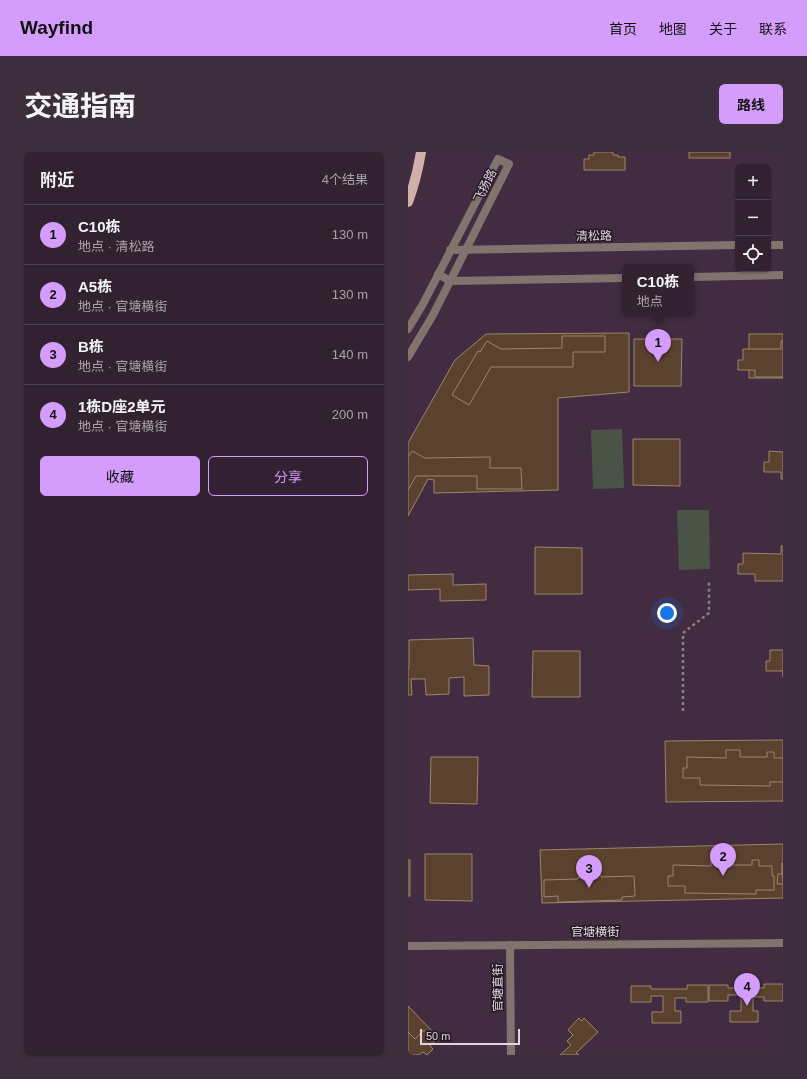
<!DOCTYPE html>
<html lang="zh">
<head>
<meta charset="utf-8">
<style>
	body { margin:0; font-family:Helvetica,"Noto Sans SC",sans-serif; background:#3d2e3d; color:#f1f3f6 }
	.controls { position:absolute; right:12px; top:12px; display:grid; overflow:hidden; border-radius:6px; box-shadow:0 1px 3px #0004 }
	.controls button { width:36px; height:36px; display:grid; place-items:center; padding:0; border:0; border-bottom:1px solid #4d3e4d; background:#322131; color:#f1f3f6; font:20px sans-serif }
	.scale { position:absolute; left:12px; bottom:10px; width:100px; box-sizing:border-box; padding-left:4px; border:2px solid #e2d4e1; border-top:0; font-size:11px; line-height:14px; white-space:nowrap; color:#e2d4e1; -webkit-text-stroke:3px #221922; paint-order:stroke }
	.you { position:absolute; left:259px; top:461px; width:14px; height:14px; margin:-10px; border:3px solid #fff; border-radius:50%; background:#1a73e8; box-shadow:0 0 0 6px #1a73e833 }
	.badge { display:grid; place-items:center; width:26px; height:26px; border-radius:50%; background:#d49cfb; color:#111; font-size:13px; font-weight:700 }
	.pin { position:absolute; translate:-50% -33px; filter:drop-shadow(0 1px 2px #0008) }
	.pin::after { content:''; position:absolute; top:21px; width:14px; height:12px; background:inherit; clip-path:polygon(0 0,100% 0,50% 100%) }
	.popup { position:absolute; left:214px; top:112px; width:72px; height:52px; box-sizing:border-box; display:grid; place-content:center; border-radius:6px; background:#322131; filter:drop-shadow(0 1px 3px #0005); font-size:13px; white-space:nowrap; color:#a8a3ab }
	.popup b { font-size:15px; color:#f1f3f6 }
	.popup::after { content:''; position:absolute; left:50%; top:100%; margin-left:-8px; border:8px solid transparent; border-top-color:#322131 }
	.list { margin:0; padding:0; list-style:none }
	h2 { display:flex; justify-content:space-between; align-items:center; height:52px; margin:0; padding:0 16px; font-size:17px }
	h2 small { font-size:13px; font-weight:400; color:#a8a3ab }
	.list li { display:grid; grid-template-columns:26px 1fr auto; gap:12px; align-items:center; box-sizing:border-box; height:60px; padding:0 16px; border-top:1px solid #4d3e4d }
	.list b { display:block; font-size:15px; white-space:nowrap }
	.list p { margin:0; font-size:13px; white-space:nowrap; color:#a8a3ab }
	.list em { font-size:13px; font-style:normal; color:#a8a3ab }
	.actions { display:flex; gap:8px; padding:12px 16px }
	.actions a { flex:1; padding:9px 0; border:1px solid #d49cfb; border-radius:6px; text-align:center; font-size:14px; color:#d49cfb }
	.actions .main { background:#d49cfb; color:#111 }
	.icon { flex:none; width:22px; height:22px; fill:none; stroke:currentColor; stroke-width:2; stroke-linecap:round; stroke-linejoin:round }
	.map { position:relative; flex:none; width:375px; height:903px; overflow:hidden; border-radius:6px }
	header { display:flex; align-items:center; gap:24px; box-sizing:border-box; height:56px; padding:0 20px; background:#d49cfb; color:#111 }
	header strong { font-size:19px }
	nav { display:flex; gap:22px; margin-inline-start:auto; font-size:14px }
	.intro { display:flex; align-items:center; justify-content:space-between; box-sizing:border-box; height:96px; padding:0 24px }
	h1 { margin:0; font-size:28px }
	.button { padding:10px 18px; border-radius:6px; background:#d49cfb; color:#111; font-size:14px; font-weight:700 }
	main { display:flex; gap:24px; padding:0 24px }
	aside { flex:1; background:#322131; border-radius:6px; box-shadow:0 1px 3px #0004 }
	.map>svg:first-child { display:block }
	.green { fill:#4a5446 }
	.building { fill:#5b422e; stroke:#9f846e }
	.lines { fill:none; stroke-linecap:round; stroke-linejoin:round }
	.path { stroke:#8e7b8d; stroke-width:2.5; stroke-dasharray:3 3; stroke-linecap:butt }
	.minor { stroke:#83736f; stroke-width:8 }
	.tertiary { stroke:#83736f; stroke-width:8 }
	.primary { stroke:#d0b0a8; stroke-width:10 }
	.labels { text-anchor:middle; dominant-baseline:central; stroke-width:3; stroke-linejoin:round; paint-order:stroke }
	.street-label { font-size:12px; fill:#e2d4e1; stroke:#221922 }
</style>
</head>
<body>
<header>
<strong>Wayfind</strong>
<nav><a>首页</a><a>地图</a><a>关于</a><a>联系</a></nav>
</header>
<div class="intro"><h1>交通指南</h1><a class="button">路线</a></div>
<main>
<aside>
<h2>附近<small>4个结果</small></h2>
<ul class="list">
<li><span class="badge">1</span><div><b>C10栋</b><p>地点 · 清松路</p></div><em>130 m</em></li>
<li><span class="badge">2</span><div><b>A5栋</b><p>地点 · 官塘横街</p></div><em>130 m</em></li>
<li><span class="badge">3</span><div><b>B栋</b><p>地点 · 官塘横街</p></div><em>140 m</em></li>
<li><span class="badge">4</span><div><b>1栋D座2单元</b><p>地点 · 官塘横街</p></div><em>200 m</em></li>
</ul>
<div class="actions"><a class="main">收藏</a><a>分享</a></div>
</aside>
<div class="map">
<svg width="375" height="903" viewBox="0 0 375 903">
	<rect width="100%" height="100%" fill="#422c41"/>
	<!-- green -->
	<g class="green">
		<polygon points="214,277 216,336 185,337 183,278"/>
		<polygon points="269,358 301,358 302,417 271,418"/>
	</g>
	<!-- building -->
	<g class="building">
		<polygon points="186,0 205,0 205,3 210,3 210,5 217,5 217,18 176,18 176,7 181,7 181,3 186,3"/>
		<rect x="281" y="0" width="41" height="6"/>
		<polygon points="221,181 221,240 150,246 150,338 26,341 26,328 20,327 0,364 0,291 47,208 78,182"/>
		<rect x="341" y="182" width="34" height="44"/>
		<polygon points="154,184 197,184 197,200 165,200 165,215 83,215 61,253 44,243 70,199 72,200 79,189 93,197 154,196"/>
		<polygon points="226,187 274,187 273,234 226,234"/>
		<polygon points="373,189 375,189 375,225 347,225 347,218 330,218 330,208 335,208 335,197 373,197"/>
		<polygon points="225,287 272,287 272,334 225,333"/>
		<polygon points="4,299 17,306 82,305 82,316 113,316 114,337 69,337 69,324 8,324 0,338 0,305"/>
		<polygon points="361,299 375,300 375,327 373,327 373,320 356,320 356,310 361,310"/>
		<polygon points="373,394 375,394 375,429 347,429 347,422 330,422 330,412 335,412 335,401 373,402"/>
		<polygon points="127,395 174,396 174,442 127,442"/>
		<polygon points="45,422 45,433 78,432 78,448 32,449 32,437 0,438 0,423"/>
		<polygon points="65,486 66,513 81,514 81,543 56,544 56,525 41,526 41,542 18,543 17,527 3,527 4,543 0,543 0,516 1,516 1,488"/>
		<polygon points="362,498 375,498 375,525 375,519 358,519 358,509 362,509"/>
		<polygon points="125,499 172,499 172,545 124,545"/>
		<polygon points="375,588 375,649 258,650 257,589"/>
		<polygon points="318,598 332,598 332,605 359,605 359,600 366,600 366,606 375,606 375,630 362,630 362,634 292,633 292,626 275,626 275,616 279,616 279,605 318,606"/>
		<polygon points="23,605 70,605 69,652 22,651"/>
		<polygon points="375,692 375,746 134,751 132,698"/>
		<polygon points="17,702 64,702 64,749 17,748"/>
		<polygon points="303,706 318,706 318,713 344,713 344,708 351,708 351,714 364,714 364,724 366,724 366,738 348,738 348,742 277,741 277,734 260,734 260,724 265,724 265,713 303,714"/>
		<rect x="0" y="708" width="2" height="36"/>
		<polygon points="374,711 375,732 369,732 370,722 374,722"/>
		<polygon points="175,719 186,719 186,723 193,723 193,725 226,724 227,744 214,745 214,748 150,750 150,744 136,745 136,728 170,727 170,725 176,725"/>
		<polygon points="356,832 375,832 375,849 356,849 356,845 345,845 345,859 350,859 350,870 322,870 322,859 333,859 333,843 320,843 320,849 301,849 301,833 320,833 320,836 356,836"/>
		<polygon points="279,833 300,833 300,850 278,850 278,846 267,846 267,859 273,859 273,871 244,871 244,860 255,860 255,844 243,844 243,850 223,850 223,834 243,834 243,837 279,837"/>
		<polygon points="0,854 28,883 0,903"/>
		<polygon points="171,866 174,869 176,866 190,880 168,901 171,903 152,903 163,893 159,889 165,883 160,878"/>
		<polygon points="16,878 27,889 22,894 25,897 19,903 15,900 11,903 0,903 0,880 7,887"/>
	</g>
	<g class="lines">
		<!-- path -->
		<polyline class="path" points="275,559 275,481 301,461 301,428"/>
		<!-- minor -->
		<g class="minor">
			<polyline points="102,793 103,903"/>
			<polyline points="0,794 375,791"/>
		</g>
		<!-- tertiary -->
		<g class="tertiary">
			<polyline points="360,93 375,93"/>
			<polyline points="42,98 330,93"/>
			<polyline points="30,122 42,129 217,126"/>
			<polyline points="283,125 375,123"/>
			<polyline points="0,177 15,152 90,7 101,12 25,163 0,205"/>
		</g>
		<!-- primary -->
		<path class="primary" d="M0 50C6 34 10 18 13 0"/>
	</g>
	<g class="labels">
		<!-- street labels -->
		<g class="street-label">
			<text transform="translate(77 34) rotate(-63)">飞扬路</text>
			<text transform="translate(186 84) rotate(-1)">清松路</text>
			<text x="187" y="780">官塘横街</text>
			<text transform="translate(90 836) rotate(-90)">官塘直街</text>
		</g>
	</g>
</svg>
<div class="controls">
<button>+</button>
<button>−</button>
<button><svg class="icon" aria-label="locate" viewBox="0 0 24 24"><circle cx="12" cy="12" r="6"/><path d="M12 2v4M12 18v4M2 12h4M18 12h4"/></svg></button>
</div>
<div class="scale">50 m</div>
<div class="you"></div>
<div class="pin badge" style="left:250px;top:210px">1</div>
<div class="popup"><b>C10栋</b>地点</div>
<div class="pin badge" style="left:315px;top:724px">2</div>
<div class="pin badge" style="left:181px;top:736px">3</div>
<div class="pin badge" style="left:339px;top:854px">4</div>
</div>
</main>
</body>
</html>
